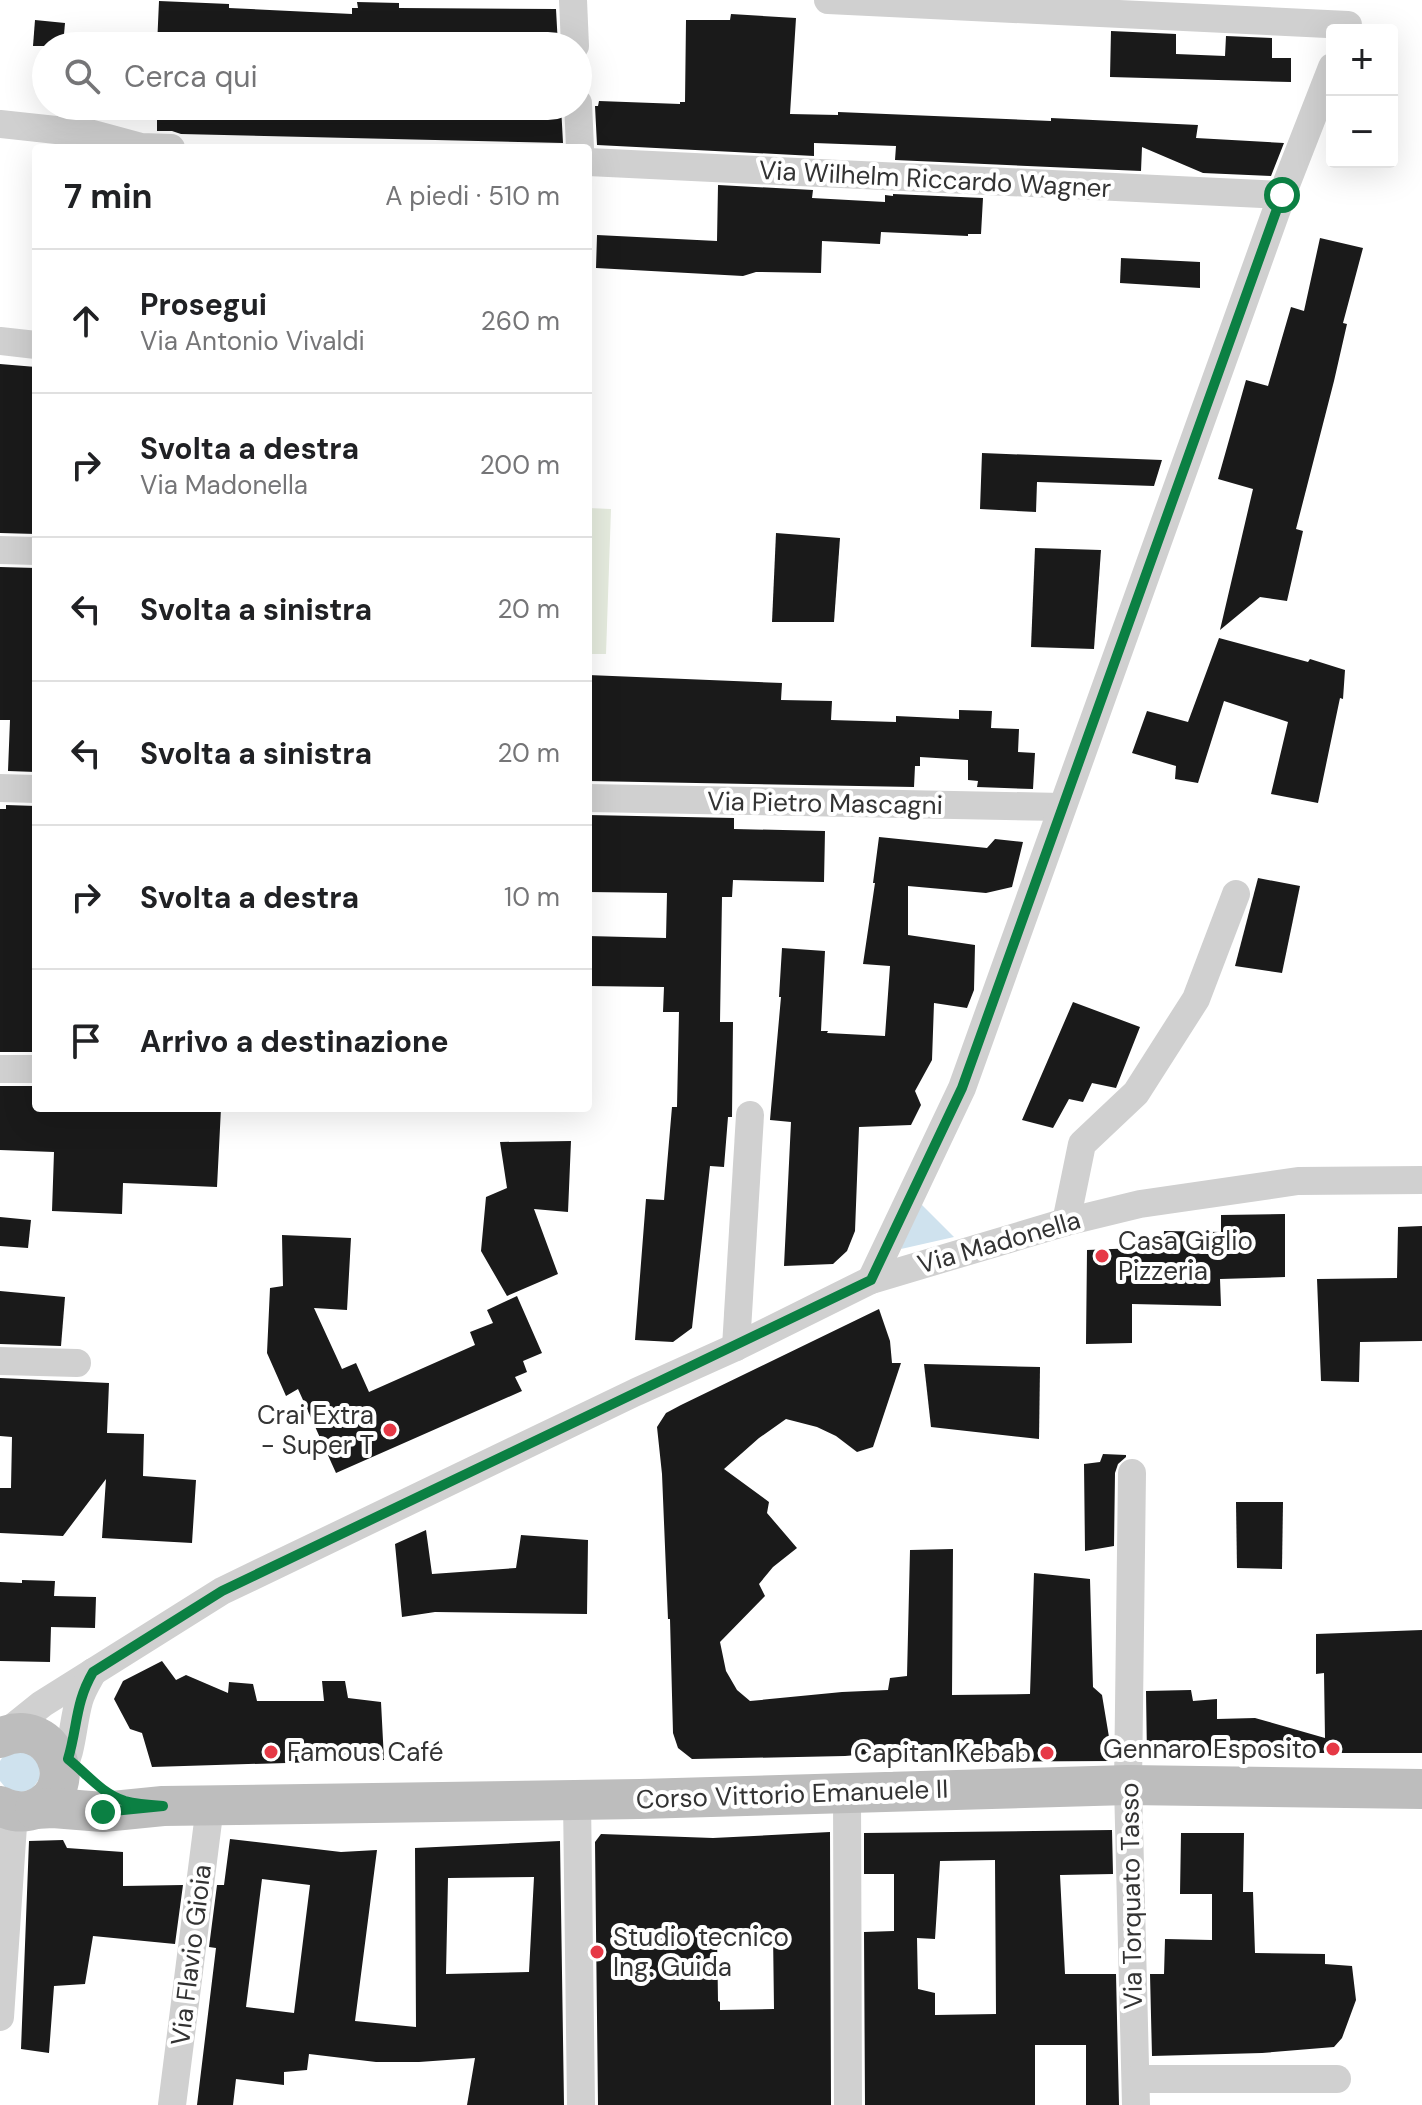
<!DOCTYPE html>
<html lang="it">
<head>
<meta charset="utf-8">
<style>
	body { margin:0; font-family:"DM Sans",sans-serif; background:#f2f2f2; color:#202124 }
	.controls { position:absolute; right:24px; top:24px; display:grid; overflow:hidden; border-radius:8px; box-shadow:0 8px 32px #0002 }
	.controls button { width:72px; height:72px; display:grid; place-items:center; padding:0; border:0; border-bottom:2px solid #e0e0e0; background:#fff; color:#202124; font:40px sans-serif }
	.stop { position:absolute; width:24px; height:24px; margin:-18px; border:6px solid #0b8043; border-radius:50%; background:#fff }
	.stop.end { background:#0b8043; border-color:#fff; box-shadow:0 2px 8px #0008 }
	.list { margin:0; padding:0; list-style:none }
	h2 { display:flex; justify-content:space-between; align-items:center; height:104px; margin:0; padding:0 32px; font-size:34px }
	h2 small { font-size:26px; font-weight:400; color:#757577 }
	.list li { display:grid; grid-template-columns:52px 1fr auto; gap:24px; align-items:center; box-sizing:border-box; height:144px; padding:0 32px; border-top:2px solid #e0e0e0 }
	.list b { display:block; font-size:30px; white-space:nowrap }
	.list p { margin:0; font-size:26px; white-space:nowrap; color:#757577 }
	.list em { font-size:26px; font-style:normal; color:#757577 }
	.icon { flex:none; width:44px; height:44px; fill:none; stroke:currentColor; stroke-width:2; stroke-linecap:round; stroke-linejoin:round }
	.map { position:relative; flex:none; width:1422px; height:2105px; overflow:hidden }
	.search { position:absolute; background:#fff; box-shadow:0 8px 32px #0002; left:32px; top:32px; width:560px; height:88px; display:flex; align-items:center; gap:20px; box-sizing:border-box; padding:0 28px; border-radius:44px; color:#757577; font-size:30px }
	.panel { position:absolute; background:#fff; box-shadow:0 8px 32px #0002; left:32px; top:144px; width:560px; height:968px; border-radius:8px }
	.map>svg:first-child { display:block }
	.green { fill:#e6ecdf }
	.water { fill:#cfe2ee }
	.building { fill:#1a1a1a; fill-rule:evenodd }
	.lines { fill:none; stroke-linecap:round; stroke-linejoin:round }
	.street { stroke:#d0d0d0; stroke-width:28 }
	.secondary { stroke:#bdbdbd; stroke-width:40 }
	.route { stroke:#0b8043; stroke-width:10 }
	.poi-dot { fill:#e63946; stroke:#fff; stroke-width:3 }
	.labels { text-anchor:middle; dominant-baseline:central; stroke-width:8; stroke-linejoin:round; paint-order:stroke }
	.street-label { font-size:26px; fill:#333; stroke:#fff }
	.poi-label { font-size:26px; fill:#333; stroke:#fff; text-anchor:start }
</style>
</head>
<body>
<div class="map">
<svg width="1422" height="2105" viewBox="0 0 1422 2105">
	<rect width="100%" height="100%" fill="#fff"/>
	<!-- green -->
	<polygon class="green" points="588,508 611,509 606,654 588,654"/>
	<!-- water -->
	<g class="water">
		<polygon points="919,1202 954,1237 901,1249"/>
		<polygon points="24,1750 39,1763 40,1778 32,1789 18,1793 5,1787 0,1781 0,1761 4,1755"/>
	</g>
	<!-- building -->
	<g class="building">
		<polygon points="159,1 229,4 229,8 352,14 352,8 358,8 357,2 399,3 399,8 556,9 558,46 441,46 441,43 398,42 398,46 157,46"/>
		<polygon points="731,14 796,18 790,114 838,115 838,112 1051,121 1051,118 1198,125 1196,138 1284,143 1271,176 1203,173 1142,147 1141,171 895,160 896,146 814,143 814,156 597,145 595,106 598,106 599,101 680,104 680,102 685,102 686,20 730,20"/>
		<polygon points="35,20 65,23 63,46 33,46"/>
		<polygon points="1111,31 1176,34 1176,54 1225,56 1226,36 1272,38 1272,58 1291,58 1291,82 1110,77"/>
		<polygon points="157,106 561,106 563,143 181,134 172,131 157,131"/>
		<polygon points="718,185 813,190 812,198 885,202 885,195 893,196 893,194 983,198 981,234 968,234 968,236 881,232 880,244 822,241 821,273 756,272 743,276 596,268 597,235 717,241"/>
		<polygon points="1320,238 1363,248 1343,323 1347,324 1334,381 1296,529 1303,531 1287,601 1260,597 1220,630 1253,489 1218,479 1246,380 1268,386 1291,307 1304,311"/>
		<polygon points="1121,258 1200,262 1200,288 1120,283"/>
		<polygon points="0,364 36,367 36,534 0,533"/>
		<polygon points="982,453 1162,460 1154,486 1037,482 1036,512 980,509"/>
		<polygon points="776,533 840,538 834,622 772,622"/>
		<polygon points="1035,548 1101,550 1094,649 1031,647"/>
		<polygon points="0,567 36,568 36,772 8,771 10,720 0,720"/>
		<polygon points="1219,638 1308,662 1310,659 1345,670 1343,699 1340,698 1318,803 1271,794 1288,722 1224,701 1198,783 1175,779 1176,766 1132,753 1147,711 1188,722"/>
		<polygon points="588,675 782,683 781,700 832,701 831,720 896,722 896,716 959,719 959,710 992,711 991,728 1019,729 1018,752 1035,753 1033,789 977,787 978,781 968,780 968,760 920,757 920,766 915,766 914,787 588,781"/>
		<polygon points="6,805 36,806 36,1052 0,1052 0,809 6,809"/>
		<polygon points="588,815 734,818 734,829 825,831 824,882 733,880 732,897 722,897 720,1022 733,1022 732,1117 728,1117 724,1167 710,1166 692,1328 673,1342 635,1340 646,1199 664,1200 672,1107 677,1107 679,1012 663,1012 664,987 588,986 588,936 666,938 667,893 588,892"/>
		<polygon points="879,837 987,848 995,839 1023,842 1012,887 986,893 908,886 908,935 975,945 974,990 967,1008 934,1003 932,1060 915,1091 921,1105 911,1125 859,1127 855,1231 847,1251 833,1264 784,1266 791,1122 770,1120 781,997 779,997 782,948 825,951 821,1031 828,1031 827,1033 885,1036 890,966 863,964 875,883 873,883"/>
		<polygon points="1258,878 1300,886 1282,973 1235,966"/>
		<polygon points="1073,1002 1140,1027 1116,1088 1092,1083 1083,1102 1069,1099 1053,1128 1022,1120"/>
		<polygon points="0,1086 34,1086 33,1108 221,1108 217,1187 123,1183 122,1214 52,1211 54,1152 0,1150"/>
		<polygon points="571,1141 568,1212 534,1209 558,1274 507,1296 481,1251 486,1197 507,1188 500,1142"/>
		<polygon points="1285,1214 1285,1277 1220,1279 1221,1306 1132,1304 1132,1343 1086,1344 1087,1250 1163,1247 1164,1231 1221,1232 1221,1215"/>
		<polygon points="0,1217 31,1220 28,1248 0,1246"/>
		<polygon points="1422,1226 1422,1341 1360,1342 1359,1382 1321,1381 1317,1279 1397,1278 1398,1227"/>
		<polygon points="282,1235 351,1238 347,1310 314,1308 342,1369 356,1363 369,1392 475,1345 470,1332 493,1323 487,1310 517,1296 542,1353 523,1361 527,1372 515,1377 522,1391 336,1473 298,1389 286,1396 267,1353 270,1288 283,1286"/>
		<polygon points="0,1291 65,1297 61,1346 0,1344"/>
		<polygon points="879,1309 890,1341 892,1363 901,1363 873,1447 857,1452 836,1436 817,1427 786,1419 759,1438 724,1469 769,1502 767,1513 797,1548 773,1567 759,1584 765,1596 720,1642 726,1671 737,1690 750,1701 842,1692 888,1690 890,1678 907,1676 910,1550 953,1549 952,1695 1030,1694 1034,1573 1090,1579 1093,1687 1102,1695 1111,1749 1111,1761 909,1762 904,1751 845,1756 692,1759 678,1748 673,1733 670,1619 668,1619 662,1474 657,1427 666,1413 681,1405"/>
		<polygon points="924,1364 1040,1367 1039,1439 931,1427"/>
		<polygon points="0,1378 109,1383 107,1433 144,1434 143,1476 196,1480 192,1543 102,1538 106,1479 63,1536 0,1533 0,1488 11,1488 12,1437 0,1436"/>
		<polygon points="1103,1454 1126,1455 1126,1457 1118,1464 1115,1473 1114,1546 1085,1551 1084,1464 1100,1462"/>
		<polygon points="1236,1502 1283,1502 1282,1569 1237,1568"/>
		<polygon points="426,1530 432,1574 516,1568 521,1535 588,1540 587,1614 435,1612 402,1617 395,1544"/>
		<polygon points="22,1580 55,1581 54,1596 96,1597 95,1628 51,1627 50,1662 0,1661 0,1582 22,1583"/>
		<polygon points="1422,1630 1422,1753 1288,1753 1288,1754 1147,1757 1146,1691 1191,1690 1193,1701 1217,1699 1217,1719 1255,1718 1325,1738 1324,1673 1316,1674 1316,1634"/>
		<polygon points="162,1661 176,1680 186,1675 228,1693 229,1682 253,1684 257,1701 324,1701 322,1681 345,1681 348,1698 381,1702 384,1760 152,1767 142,1733 130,1729 114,1699 123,1681"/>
		<path d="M1112 1830 1113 1874 1060 1875 1065 1974H1116L1119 2105H1086V2045H1035V2105H865L864 1932 894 1931V1874H864V1833ZM995 1860 996 2014 935 2015V1993L918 1989 917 1938 935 1939 940 1861Z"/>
		<path d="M830 1832 831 2105H598L595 1842 601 1834 713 1838ZM717 1931 773 1932 774 2009 720 2010V2002L718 2001Z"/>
		<polygon points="1181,1833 1244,1833 1243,1892 1253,1892 1255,1953 1325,1954 1325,1964 1352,1966 1356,2000 1342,2038 1334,2047 1262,2053 1152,2056 1150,1974 1164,1974 1165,1939 1212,1940 1212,1894 1180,1894"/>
		<path d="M230 1839 341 1852 377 1850 355 2021 416 2027 415 1848 560 1841 564 2105H467L475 2058 419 2062H376L309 2054 307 2070 284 2072V2085L236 2079 233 2105H197L216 1948 209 1947 217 1885H224ZM534 1877 529 1972 446 1974 448 1878ZM262 1879 310 1885 294 2013 246 2007Z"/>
		<polygon points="63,1840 67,1848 123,1852 123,1886 183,1885 175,1944 93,1936 85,1984 54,1986 49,2053 21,2049 29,1841"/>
	</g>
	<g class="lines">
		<!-- street -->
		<g class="street">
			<polyline points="573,0 575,46"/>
			<polyline points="828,0 1348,25"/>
			<polyline points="578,103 580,148"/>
			<polyline points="0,124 93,134 141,147 171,148"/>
			<polyline points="588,162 1282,195"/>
			<polyline points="0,341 36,345"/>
			<polyline points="0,550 36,551"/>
			<polyline points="0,788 36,789"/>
			<polyline points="588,798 1062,807"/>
			<polyline points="0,1069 36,1069"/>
			<polyline points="1066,1222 1082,1144 1136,1093 1196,999 1236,894"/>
			<polyline points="871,1280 962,1088 1282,195 1332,67"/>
			<polyline points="736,1347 750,1115"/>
			<polyline points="0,1361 77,1363"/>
			<polyline points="1132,1473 1128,1785 1136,2105"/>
			<polyline points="2,1736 42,1704 222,1591 636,1392 736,1347 871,1280 1066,1222 1140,1204 1298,1181 1422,1180"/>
			<path d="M60 1775C73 1751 72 1726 79 1701 82 1690 88 1681 93 1672"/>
			<polyline points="847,1792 848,2105"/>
			<polyline points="577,1800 581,2105"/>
			<polyline points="0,2017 14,1811"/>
			<polyline points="1136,2079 1337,2079"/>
			<polyline points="172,2105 210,1806"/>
		</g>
		<!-- secondary -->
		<g class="secondary">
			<path d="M0 1738C51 1714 84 1785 37 1808 24 1814 12 1812 0 1806"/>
			<polyline points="35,1809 53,1808 103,1812 163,1806 640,1799 1128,1785 1422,1789"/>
		</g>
	</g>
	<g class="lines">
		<!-- route -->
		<path class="route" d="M103 1812 163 1806C150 1805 137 1804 125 1801 102 1794 86 1773 68 1759 78 1725 75 1703 93 1672L222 1591 871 1280 962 1088 1282 195"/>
	</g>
	<!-- markers -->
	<g class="poi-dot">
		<circle cx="1102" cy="1256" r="8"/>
		<circle cx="390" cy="1430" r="8"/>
		<circle cx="1333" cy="1749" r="8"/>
		<circle cx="271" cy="1752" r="8"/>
		<circle cx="1047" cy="1753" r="8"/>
		<circle cx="597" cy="1952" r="8"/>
	</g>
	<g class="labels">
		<!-- street labels -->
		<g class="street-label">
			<text transform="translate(935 179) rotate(3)">Via Wilhelm Riccardo Wagner</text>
			<text transform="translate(825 803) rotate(1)">Via Pietro Mascagni</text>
			<text transform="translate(999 1242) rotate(-16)">Via Madonella</text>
			<text transform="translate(792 1794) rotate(-2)">Corso Vittorio Emanuele II</text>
			<text transform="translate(1131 1896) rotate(-91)">Via Torquato Tasso</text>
			<text transform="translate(191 1955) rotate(-83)">Via Flavio Gioia</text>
		</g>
		<!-- poi labels -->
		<g class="poi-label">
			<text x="1118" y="1241">Casa Giglio<tspan x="1118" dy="30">Pizzeria</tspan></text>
			<text x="374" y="1415" text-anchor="end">Crai Extra<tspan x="374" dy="30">- Super T</tspan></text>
			<text x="1317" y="1749" text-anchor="end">Gennaro Esposito</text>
			<text x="287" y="1752">Famous Café</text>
			<text x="1031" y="1753" text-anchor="end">Capitan Kebab</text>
			<text x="613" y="1937">Studio tecnico<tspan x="613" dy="30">Ing. Guida</tspan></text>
		</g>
	</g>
</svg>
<div class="controls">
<button>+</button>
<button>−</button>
</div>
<div class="stop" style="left:1282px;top:195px"></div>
<div class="stop end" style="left:103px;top:1812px"></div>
<div class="search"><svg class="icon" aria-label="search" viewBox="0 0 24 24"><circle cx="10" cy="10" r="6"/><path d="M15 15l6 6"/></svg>Cerca qui</div>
<section class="panel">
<h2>7 min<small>A piedi · 510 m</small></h2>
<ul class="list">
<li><svg class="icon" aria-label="ahead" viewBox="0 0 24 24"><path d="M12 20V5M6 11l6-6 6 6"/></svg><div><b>Prosegui</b><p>Via Antonio Vivaldi</p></div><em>260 m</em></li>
<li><svg class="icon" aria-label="right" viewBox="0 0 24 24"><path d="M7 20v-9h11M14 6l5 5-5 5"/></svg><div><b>Svolta a destra</b><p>Via Madonella</p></div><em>200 m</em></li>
<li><svg class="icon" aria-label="left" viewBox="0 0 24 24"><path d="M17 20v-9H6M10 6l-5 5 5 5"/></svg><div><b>Svolta a sinistra</b></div><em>20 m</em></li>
<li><svg class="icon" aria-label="left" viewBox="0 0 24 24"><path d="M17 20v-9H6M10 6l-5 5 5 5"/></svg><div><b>Svolta a sinistra</b></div><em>20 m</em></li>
<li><svg class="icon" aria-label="right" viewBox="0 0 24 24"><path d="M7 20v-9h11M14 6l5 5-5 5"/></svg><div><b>Svolta a destra</b></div><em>10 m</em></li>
<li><svg class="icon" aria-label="arrive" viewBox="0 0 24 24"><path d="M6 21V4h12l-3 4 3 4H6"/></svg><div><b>Arrivo a destinazione</b></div></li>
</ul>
</section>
</div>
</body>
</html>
